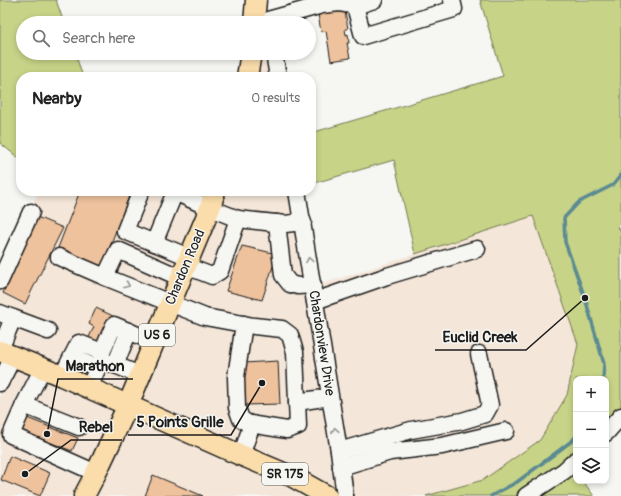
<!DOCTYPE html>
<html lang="en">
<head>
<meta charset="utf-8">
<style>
	body { margin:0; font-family:Pangolin,sans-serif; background:#f6f6f6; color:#222 }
	.controls { position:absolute; right:12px; bottom:12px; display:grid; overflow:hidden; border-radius:8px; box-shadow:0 2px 6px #0003 }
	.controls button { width:36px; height:36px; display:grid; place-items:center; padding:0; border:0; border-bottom:1px solid #e0e0e0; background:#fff; color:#222; font:20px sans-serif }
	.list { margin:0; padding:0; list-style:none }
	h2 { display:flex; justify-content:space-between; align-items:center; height:52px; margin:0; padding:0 16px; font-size:17px }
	h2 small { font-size:13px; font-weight:400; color:#767676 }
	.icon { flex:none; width:22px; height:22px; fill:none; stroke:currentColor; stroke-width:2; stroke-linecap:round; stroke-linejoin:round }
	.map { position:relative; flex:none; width:621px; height:496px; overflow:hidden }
	.search { position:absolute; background:#fff; box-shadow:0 2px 6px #0003; left:16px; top:16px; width:300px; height:44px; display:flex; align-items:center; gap:10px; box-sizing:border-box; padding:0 14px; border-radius:22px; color:#767676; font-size:15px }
	.panel { position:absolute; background:#fff; box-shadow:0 2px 6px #0003; left:16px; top:72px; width:300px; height:124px; border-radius:16px }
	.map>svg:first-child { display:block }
	.built { fill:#f4e6d8 }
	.green { fill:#c7d387; stroke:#727852 }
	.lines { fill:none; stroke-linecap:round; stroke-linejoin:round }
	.stream { stroke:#5a8a92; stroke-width:3.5 }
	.building { fill:#eec29d; stroke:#1c1c1c }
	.minor-casing { stroke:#1c1c1c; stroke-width:19 }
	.major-casing { stroke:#1c1c1c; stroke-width:23 }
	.minor { stroke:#f6f6f2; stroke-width:16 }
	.major { stroke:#faddab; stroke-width:20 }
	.oneway { stroke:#949492 }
	.labels { text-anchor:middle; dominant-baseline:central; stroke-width:3; stroke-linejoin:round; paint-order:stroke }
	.shield { fill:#f6f6f2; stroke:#5d5d5c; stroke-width:1 }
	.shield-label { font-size:13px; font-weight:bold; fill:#1c1c1c }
	.street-label { font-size:14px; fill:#1c1c1c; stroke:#f6f6f2 }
	.leader { fill:none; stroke:#1c1c1c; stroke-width:1.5 }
	.callout-dot { fill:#1c1c1c; stroke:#f6f6f2; stroke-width:1.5 }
	.callout-label { font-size:15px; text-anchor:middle; font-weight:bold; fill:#1c1c1c; stroke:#f6f6f2; stroke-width:3; stroke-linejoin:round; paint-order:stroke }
</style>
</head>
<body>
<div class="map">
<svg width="621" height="496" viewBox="0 0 621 496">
	<rect width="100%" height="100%" fill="#f6f6f2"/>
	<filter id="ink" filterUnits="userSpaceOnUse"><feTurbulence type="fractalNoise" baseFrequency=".025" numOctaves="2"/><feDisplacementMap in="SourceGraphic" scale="8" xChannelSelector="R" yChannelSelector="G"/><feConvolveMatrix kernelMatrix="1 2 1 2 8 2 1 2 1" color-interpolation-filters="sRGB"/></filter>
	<g filter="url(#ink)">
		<!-- built -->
		<g class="built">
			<polygon points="251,53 274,53 278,77 247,77"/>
			<polygon points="39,191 297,191 313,287 533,216 578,344 567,395 540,440 483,480 426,496 0,496 0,275"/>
		</g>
		<!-- green -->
		<g class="green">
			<polygon points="0,0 56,0 64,23 23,23 23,53 75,53 83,77 21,77 21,160 0,143"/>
			<polygon points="480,0 621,0 621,222 618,226 621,233 621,416 606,433 606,379 576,379 576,481 583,481 594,496 426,496 483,480 540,440 567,395 578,344 533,216 415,254 394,160 311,184 311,133 503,76"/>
		</g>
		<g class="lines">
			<!-- stream -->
			<g class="stream">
				<polyline points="603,379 604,364 585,298 565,242 564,218 579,202 613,185 621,175"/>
				<polyline points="491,496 517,482 573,440 576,436"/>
			</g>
		</g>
		<!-- building -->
		<g class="building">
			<polygon points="329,6 330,13 345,11 348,29 345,29 346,35 348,34 349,43 347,43 350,58 331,61 326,31 321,32 317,8"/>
			<polygon points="80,191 131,191 101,270 56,253"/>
			<polygon points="37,217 63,228 25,304 3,293"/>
			<polygon points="242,246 277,254 262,300 226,291"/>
			<polygon points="96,308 113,316 100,345 88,339 94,327 89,324"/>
			<polygon points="278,361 280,404 245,405 244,363"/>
			<polygon points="22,416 78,438 72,451 16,429"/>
			<polygon points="10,456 50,473 40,496 1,480"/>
			<polygon points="153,475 203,496 145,496"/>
		</g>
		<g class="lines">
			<defs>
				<g id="minor">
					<polyline points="355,6 363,36 454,9 452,0"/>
					<polyline points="268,20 322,5 339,3 355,6 374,0"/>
					<polyline points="274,53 278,77"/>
					<polyline points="141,191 125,231 189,257"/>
					<polyline points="173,191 210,208 238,219 220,271 212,276 186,266"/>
					<polyline points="297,191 339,451 345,496"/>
					<polyline points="238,219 285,224 303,222"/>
					<polyline points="277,223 283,275 290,284 298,286 313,285"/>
					<polyline points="154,243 175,192"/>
					<polyline points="59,257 105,277"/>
					<polyline points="181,278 118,250 105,277 205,317 254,326 282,329 290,335 295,352 298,426 287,430 249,424 241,419 237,408 236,377 244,324"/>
					<polyline points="0,281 31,212"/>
					<polyline points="315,301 387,276 477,249"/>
					<polyline points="0,313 13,318 0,350"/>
					<polyline points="13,318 48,331"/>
					<polyline points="72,357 97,368"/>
					<polyline points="115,365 140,375"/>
					<polyline points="43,368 24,405 11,435 96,473"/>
					<polyline points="62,376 79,343 102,352 114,325 154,342"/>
					<polyline points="0,383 13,357"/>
					<polyline points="89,388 101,360 115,365 129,331"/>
					<polyline points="297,402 330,397"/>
					<polyline points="24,405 79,427"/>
					<polyline points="606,433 621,416"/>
					<polyline points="339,451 411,430 462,421 485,414 490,405 479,354"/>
					<polyline points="241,456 252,424"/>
					<polyline points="341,467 390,452 442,446 506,431"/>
					<polyline points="526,496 564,471 576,460"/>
				</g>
				<g id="major">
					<polyline points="254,23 256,0"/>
					<polyline points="247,77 251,53"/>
					<polyline points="0,351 62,376 231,451 293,477 327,496"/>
					<polyline points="84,496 96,473 128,405 210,208 215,191"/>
				</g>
			</defs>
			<!-- minor casing -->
			<use href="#minor" class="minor-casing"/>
			<!-- major casing -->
			<use href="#major" class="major-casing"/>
			<!-- minor -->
			<use href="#minor" class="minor"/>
			<!-- major -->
			<use href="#major" class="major"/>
		</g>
		<!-- one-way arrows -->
		<defs><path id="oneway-chevron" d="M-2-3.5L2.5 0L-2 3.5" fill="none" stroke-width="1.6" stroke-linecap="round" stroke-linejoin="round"/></defs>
		<g class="oneway">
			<use href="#oneway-chevron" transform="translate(309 260) rotate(-99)"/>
			<use href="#oneway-chevron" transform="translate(127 285) rotate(22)"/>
			<use href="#oneway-chevron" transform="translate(335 430) rotate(-99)"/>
		</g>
	</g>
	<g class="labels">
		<!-- shield labels -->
		<g class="shield">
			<rect x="139" y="324" width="36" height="22" rx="3"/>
			<rect x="262" y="463" width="46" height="22" rx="3"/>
		</g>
		<g class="shield-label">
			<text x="157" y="335">US 6</text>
			<text x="285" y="474">SR 175</text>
		</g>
		<!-- street labels -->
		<g class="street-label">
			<text transform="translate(185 267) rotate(-67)">Chardon Road</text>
			<text transform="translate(322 343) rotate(81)">Chardonview Drive</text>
		</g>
	</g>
	<!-- callouts -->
	<path class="leader" d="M585 298L526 350H435M47 434L58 379H133M262 383L231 435H128M25 474L71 440H122"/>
	<g class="callout-dot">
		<circle cx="585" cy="298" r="4"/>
		<circle cx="47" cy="434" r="4"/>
		<circle cx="262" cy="383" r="4"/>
		<circle cx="25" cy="474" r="4"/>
	</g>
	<g class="callout-label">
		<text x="480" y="342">Euclid Creek</text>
		<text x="95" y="371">Marathon</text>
		<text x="180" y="427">5 Points Grille</text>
		<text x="96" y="432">Rebel</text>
	</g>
</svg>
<div class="controls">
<button>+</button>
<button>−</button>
<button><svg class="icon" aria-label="layers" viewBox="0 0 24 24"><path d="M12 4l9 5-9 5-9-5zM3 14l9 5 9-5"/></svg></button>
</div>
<div class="search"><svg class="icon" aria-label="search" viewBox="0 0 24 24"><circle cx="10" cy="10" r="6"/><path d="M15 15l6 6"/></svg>Search here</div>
<section class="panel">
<h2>Nearby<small>0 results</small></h2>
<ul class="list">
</ul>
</section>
</div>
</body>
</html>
